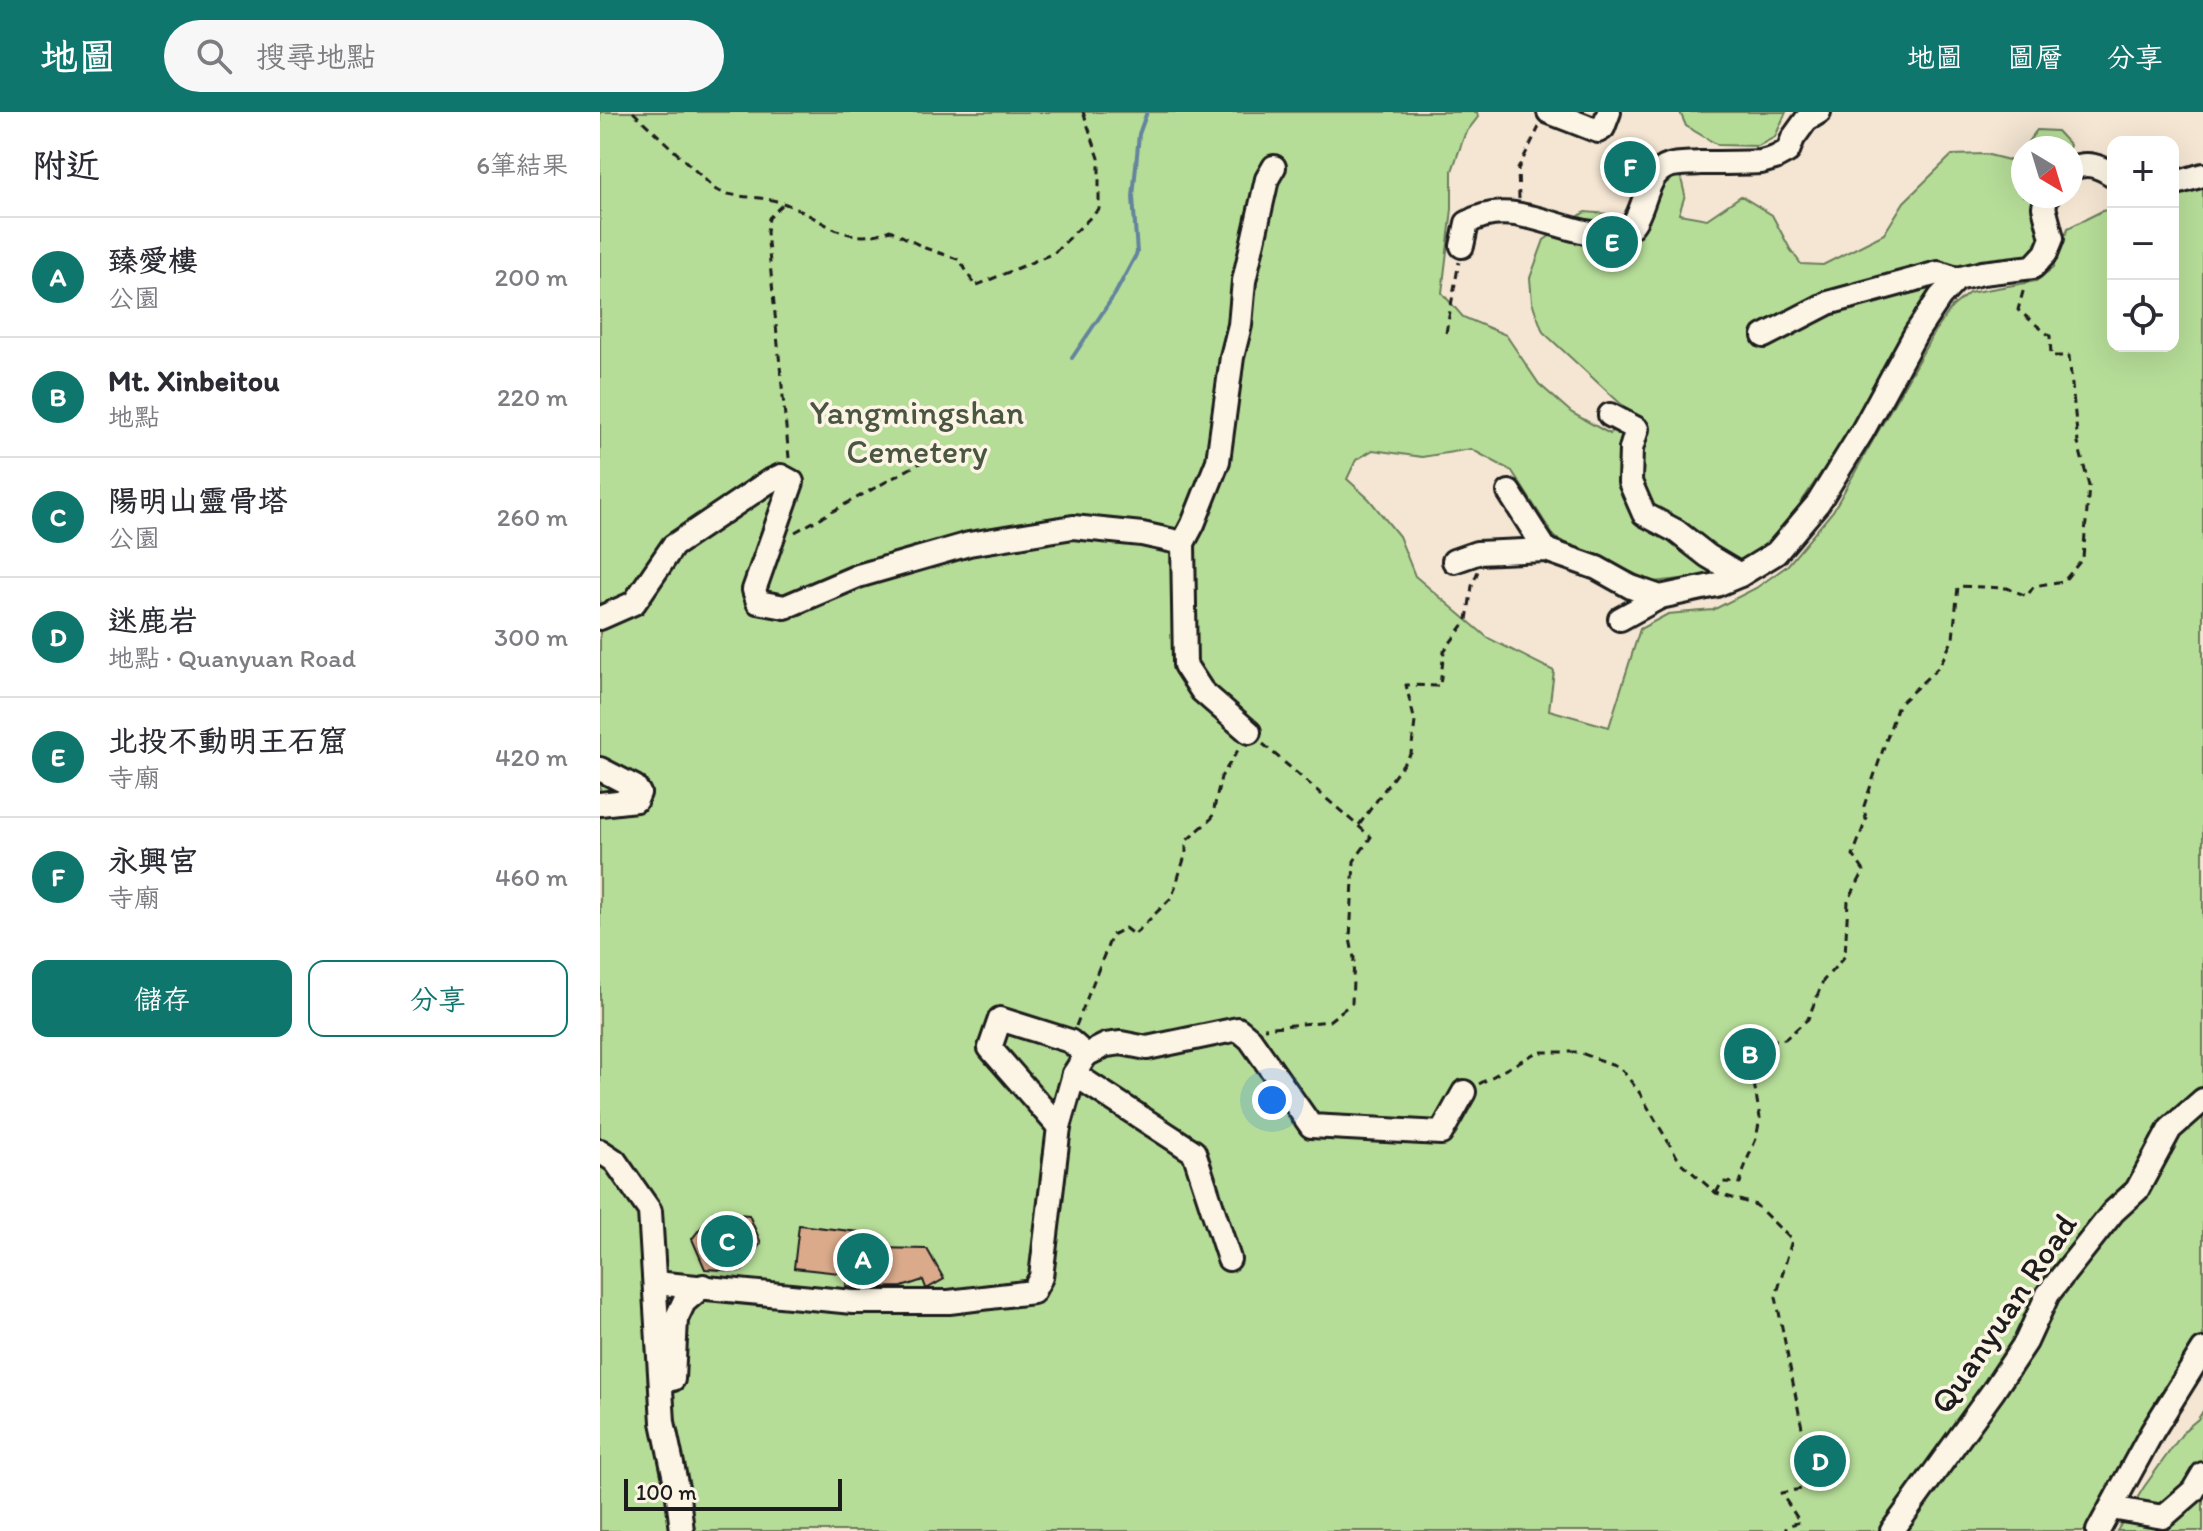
<!DOCTYPE html>
<html lang="zh-TW">
<head>
<meta charset="utf-8">
<style>
  body { margin:0; font-family:Itim,"LXGW WenKai TC",sans-serif; background:#f7f7f7; color:#2b2b33 }
  .controls { position:absolute; right:24px; top:24px; display:grid; overflow:hidden; border-radius:16px; box-shadow:0 8px 32px #0002 }
  .controls button { width:72px; height:72px; display:grid; place-items:center; padding:0; border:0; border-bottom:2px solid #e1e1e2; background:#fff; color:#2b2b33; font:40px sans-serif }
  .compass { position:absolute; left:1411px; top:24px; width:72px; height:72px; border-radius:50%; background:#fff; box-shadow:0 8px 32px #0002; rotate:142deg }
  .scale { position:absolute; left:24px; bottom:20px; width:218px; box-sizing:border-box; padding-left:8px; border:4px solid #1c1c1c; border-top:0; font-size:22px; line-height:28px; white-space:nowrap; color:#1c1c1c; -webkit-text-stroke:6px #fcf5e5; paint-order:stroke }
  .you { position:absolute; left:672px; top:988px; width:28px; height:28px; margin:-20px; border:6px solid #fff; border-radius:50%; background:#1a73e8; box-shadow:0 0 0 12px #1a73e833 }
  .badge { display:grid; place-items:center; width:52px; height:52px; border-radius:50%; background:#0f766e; color:#fff; font-size:26px; font-weight:700 }
  .pin { position:absolute; translate:-50% -50%; border:4px solid #fff; box-shadow:0 2px 8px #0006 }
  .list { margin:0; padding:0; list-style:none }
  h2 { display:flex; justify-content:space-between; align-items:center; height:104px; margin:0; padding:0 32px; font-size:34px }
  h2 small { font-size:26px; font-weight:400; color:#7c7c81 }
  .list li { display:grid; grid-template-columns:52px 1fr auto; gap:24px; align-items:center; box-sizing:border-box; height:120px; padding:0 32px; border-top:2px solid #e1e1e2 }
  .list b { display:block; font-size:30px; white-space:nowrap }
  .list p { margin:0; font-size:26px; white-space:nowrap; color:#7c7c81 }
  .list em { font-size:26px; font-style:normal; color:#7c7c81 }
  .actions { display:flex; gap:16px; padding:24px 32px }
  .actions a { flex:1; padding:18px 0; border:2px solid #0f766e; border-radius:16px; text-align:center; font-size:28px; color:#0f766e }
  .actions .main { background:#0f766e; color:#fff }
  .icon { flex:none; width:44px; height:44px; fill:none; stroke:currentColor; stroke-width:2; stroke-linecap:round; stroke-linejoin:round }
  .map { position:relative; flex:none; width:1603px; height:1419px; overflow:hidden }
  header { display:flex; align-items:center; gap:48px; box-sizing:border-box; height:112px; padding:0 40px; background:#0f766e; color:#fff }
  header strong { font-size:38px }
  nav { display:flex; gap:44px; margin-inline-start:auto; font-size:28px }
  .search { width:560px; height:72px; background:#f7f7f7; display:flex; align-items:center; gap:20px; box-sizing:border-box; padding:0 28px; border-radius:44px; color:#7c7c81; font-size:30px }
  main { display:flex }
  aside { flex:1; background:#fff }
  .map>svg:first-child { display:block }
  .green { fill:#b6dd98; stroke:#697c5a; stroke-width:2 }
  .lines { fill:none; stroke-linecap:round; stroke-linejoin:round }
  .stream { stroke:#64849c; stroke-width:4 }
  .building { fill:#daaa8b; stroke:#1c1c1c; stroke-width:2 }
  .minor-casing { stroke:#1c1c1c; stroke-width:28 }
  .path { stroke:#1c1c1c; stroke-width:3; stroke-dasharray:8 6; stroke-linecap:butt }
  .minor { stroke:#fcf5e5; stroke-width:22 }
  .labels { text-anchor:middle; stroke-width:7; stroke-linejoin:round; paint-order:stroke }
  .park-label { font-size:34px; fill:#4a5641; stroke:#fcf5e5 }
  .street-label { font-size:34px; fill:#1c1c1c; stroke:#fcf5e5 }
</style>
</head>
<body>
<header>
<strong>地圖</strong>
<div class="search"><svg class="icon" aria-label="search" viewBox="0 0 24 24"><circle cx="10" cy="10" r="6"/><path d="M15 15l6 6"/></svg>搜尋地點</div>
<nav><a>地圖</a><a>圖層</a><a>分享</a></nav>
</header>
<main>
<aside>
<h2>附近<small>6筆結果</small></h2>
<ul class="list">
<li><span class="badge">A</span><div><b>臻愛樓</b><p>公園</p></div><em>200 m</em></li>
<li><span class="badge">B</span><div><b>Mt. Xinbeitou</b><p>地點</p></div><em>220 m</em></li>
<li><span class="badge">C</span><div><b>陽明山靈骨塔</b><p>公園</p></div><em>260 m</em></li>
<li><span class="badge">D</span><div><b>迷鹿岩</b><p>地點 · Quanyuan Road</p></div><em>300 m</em></li>
<li><span class="badge">E</span><div><b>北投不動明王石窟</b><p>寺廟</p></div><em>420 m</em></li>
<li><span class="badge">F</span><div><b>永興宮</b><p>寺廟</p></div><em>460 m</em></li>
</ul>
<div class="actions"><a class="main">儲存</a><a>分享</a></div>
</aside>
<div class="map">
<svg width="1603" height="1419" viewBox="0 0 1603 1419">
  <rect width="100%" height="100%" fill="#f5e6d3"/>
  <filter id="ink" filterUnits="userSpaceOnUse"><feTurbulence type="fractalNoise" baseFrequency=".0125" numOctaves="2"/><feDisplacementMap in="SourceGraphic" scale="16" xChannelSelector="R" yChannelSelector="G"/><feConvolveMatrix kernelMatrix="1 2 1 2 8 2 1 2 1" color-interpolation-filters="sRGB"/></filter>
  <g filter="url(#ink)">
    <g class="green">
      <path d="M0,0H877L878,5L865,22L852,59V97L842,181L863,205L906,223L939,272L972,301L1010,322L1022,293L943,220L932,190L930,166L944,128L985,100L1045,105L1064,62H1080L1085,83L1079,102L1107,107L1141,84L1172,103L1190,137L1201,152L1223,153L1284,122L1304,90L1352,43L1385,42L1413,49L1423,36V84H1436L1432,98L1440,122L1438,138L1421,148L1330,181L1249,319L1188,410L1154,443L1100,465L1053,470L955,426L912,359L871,337L822,345L773,338L756,348L747,367L769,387L799,424L815,464L888,526L954,559L949,598L1009,615L1040,517L1068,502L1113,498L1156,476L1187,454L1233,399L1331,226L1352,195L1369,181L1436,169L1453,156L1468,116L1502,99L1513,97V234H1573V84L1603,75V1231L1491,1419H0Z"/>
      <path d="M1080,0H1186L1175,25L1158,34L1118,33L1086,14Z"/>
      <path d="M1437,18L1457,19L1470,33L1469,36H1423Z"/>
      <path d="M1603,1299V1419H1517L1544,1375L1585,1318L1598,1307Z"/>
    </g>
    <g class="lines">
      <path class="stream" d="M472,246L515,182L537,141L533,85L539,22L547,0"/>
    </g>
    <g class="building">
      <path d="M113,1100L149,1103L161,1131L142,1159L105,1157L92,1127Z"/>
      <path d="M199,1113L276,1122L275,1136L327,1137L344,1167L328,1176H326L323,1168L302,1175L264,1176L246,1174L249,1162L194,1156Z"/>
    </g>
    <g class="lines">
      <g class="minor-casing">
        <g id="minor">
          <path d="M949,0L998,19L1003,16L1009,0"/>
          <path d="M1471,57C1487,49 1499,54 1513,63"/>
          <path d="M1573,72L1603,63"/>
          <path d="M862,134L867,111C913,82 967,127 1015,122C1049,119 1038,63 1069,54C1078,51 1090,52 1100,51C1120,51 1140,51 1161,50L1175,46L1188,39L1193,26L1206,8L1219,0"/>
          <path d="M1164,224L1228,191L1338,161L1357,167"/>
          <path d="M1010,303L1037,317L1031,337L1030,370L1044,402L1076,419L1108,444L1140,463"/>
          <path d="M909,380L946,438"/>
          <path d="M583,431L593,412L618,349L632,245L640,213L644,169L667,67L674,55"/>
          <path d="M854,449L877,441L946,438L997,456L1031,475L1060,485L1116,473L1140,463L1176,441L1218,391L1262,320L1316,221L1340,185L1357,167L1382,161L1433,155L1446,141L1452,126L1444,95L1447,84"/>
          <path d="M0,506L34,491L73,434L168,370L181,364L192,370L154,478L158,490L185,495L258,464L369,432L473,415L542,422L583,431L585,553L602,579L649,620"/>
          <path d="M1020,507L1060,485"/>
          <path d="M0,657L35,675L39,681L36,688L0,692"/>
          <path d="M474,962L594,1040L629,1147"/>
          <path d="M459,1015L390,936L400,907L470,929L486,943"/>
          <path d="M0,1039L15,1049L50,1099L63,1310L77,1376L82,1419"/>
          <path d="M55,1171L253,1190H349L433,1180L441,1165L459,1015L474,962L486,943L506,933L521,931L547,936L638,917L650,927L711,1014L841,1021L864,980"/>
          <path d="M73,1267L76,1207L84,1190L103,1174"/>
          <path d="M1511,1396L1563,1405L1593,1379L1603,1362"/>
          <path d="M1292,1419L1394,1278L1426,1230L1448,1182L1513,1100L1537,1078L1570,1017L1603,988"/>
          <path d="M1498,1419L1552,1320L1603,1238"/>
        </g>
      </g>
      <g class="path">
        <path d="M33,0L116,78C134,86 154,84 172,88C218,98 241,139 290,118L325,136L360,148L375,174L454,141L499,97V46L483,0"/>
        <path d="M919,87L918,57L939,15"/>
        <path d="M182,93L169,106L167,120L189,346"/>
        <path d="M846,221L859,150"/>
        <path d="M195,420L329,346"/>
        <path d="M663,632L771,725L754,749L750,827L754,846L752,891L729,909L664,916"/>
        <path d="M759,713L811,641L815,610L806,573L840,574L844,539L867,508L872,474L878,459"/>
        <path d="M476,914L512,823L525,816L534,823L572,785L586,741V729L612,706L621,665L640,635"/>
        <path d="M1158,939L1175,928L1185,927L1208,907L1223,869L1245,844L1248,789L1264,759L1253,743L1266,708L1264,694L1298,593L1339,555L1353,527L1358,474L1407,476L1427,484L1434,474L1464,469L1483,446L1489,374L1478,331L1469,244H1451L1450,224L1418,198L1424,176"/>
        <path d="M879,972L937,940H978L1020,955L1039,980L1080,1050L1116,1081L1156,1093L1192,1128L1176,1185L1207,1341L1201,1359L1221,1373L1181,1381L1200,1410L1187,1414L1185,1419"/>
        <path d="M1116,1081L1122,1070L1140,1071L1147,1048L1156,1027L1160,1006L1152,959L1158,939"/>
      </g>
      <use href="#minor" class="minor"/>
    </g>
  </g>
  <g class="labels">
    <g class="park-label">
      <text x="317" y="312">Yangmingshan<tspan x="317" dy="39">Cemetery</tspan></text>
    </g>
    <g class="street-label">
      <text transform="translate(1403 1201) rotate(-56)" y="12">Quanyuan Road</text>
    </g>
  </g>
</svg>
<div class="controls">
<button>+</button>
<button>−</button>
<button><svg class="icon" aria-label="locate" viewBox="0 0 24 24"><circle cx="12" cy="12" r="6"/><path d="M12 2v4M12 18v4M2 12h4M18 12h4"/></svg></button>
</div>
<svg class="compass" viewBox="-18 -18 36 36"><path d="M0-13l5 13h-10z" fill="#e53935"/><path d="M0 13l5-13h-10z" fill="#7c7c81"/></svg>
<div class="scale">100 m</div>
<div class="you"></div>
<div class="pin badge" style="left:263px;top:1147px">A</div>
<div class="pin badge" style="left:1150px;top:942px">B</div>
<div class="pin badge" style="left:127px;top:1129px">C</div>
<div class="pin badge" style="left:1220px;top:1349px">D</div>
<div class="pin badge" style="left:1012px;top:130px">E</div>
<div class="pin badge" style="left:1030px;top:55px">F</div>
</div>
</main>
</body>
</html>
